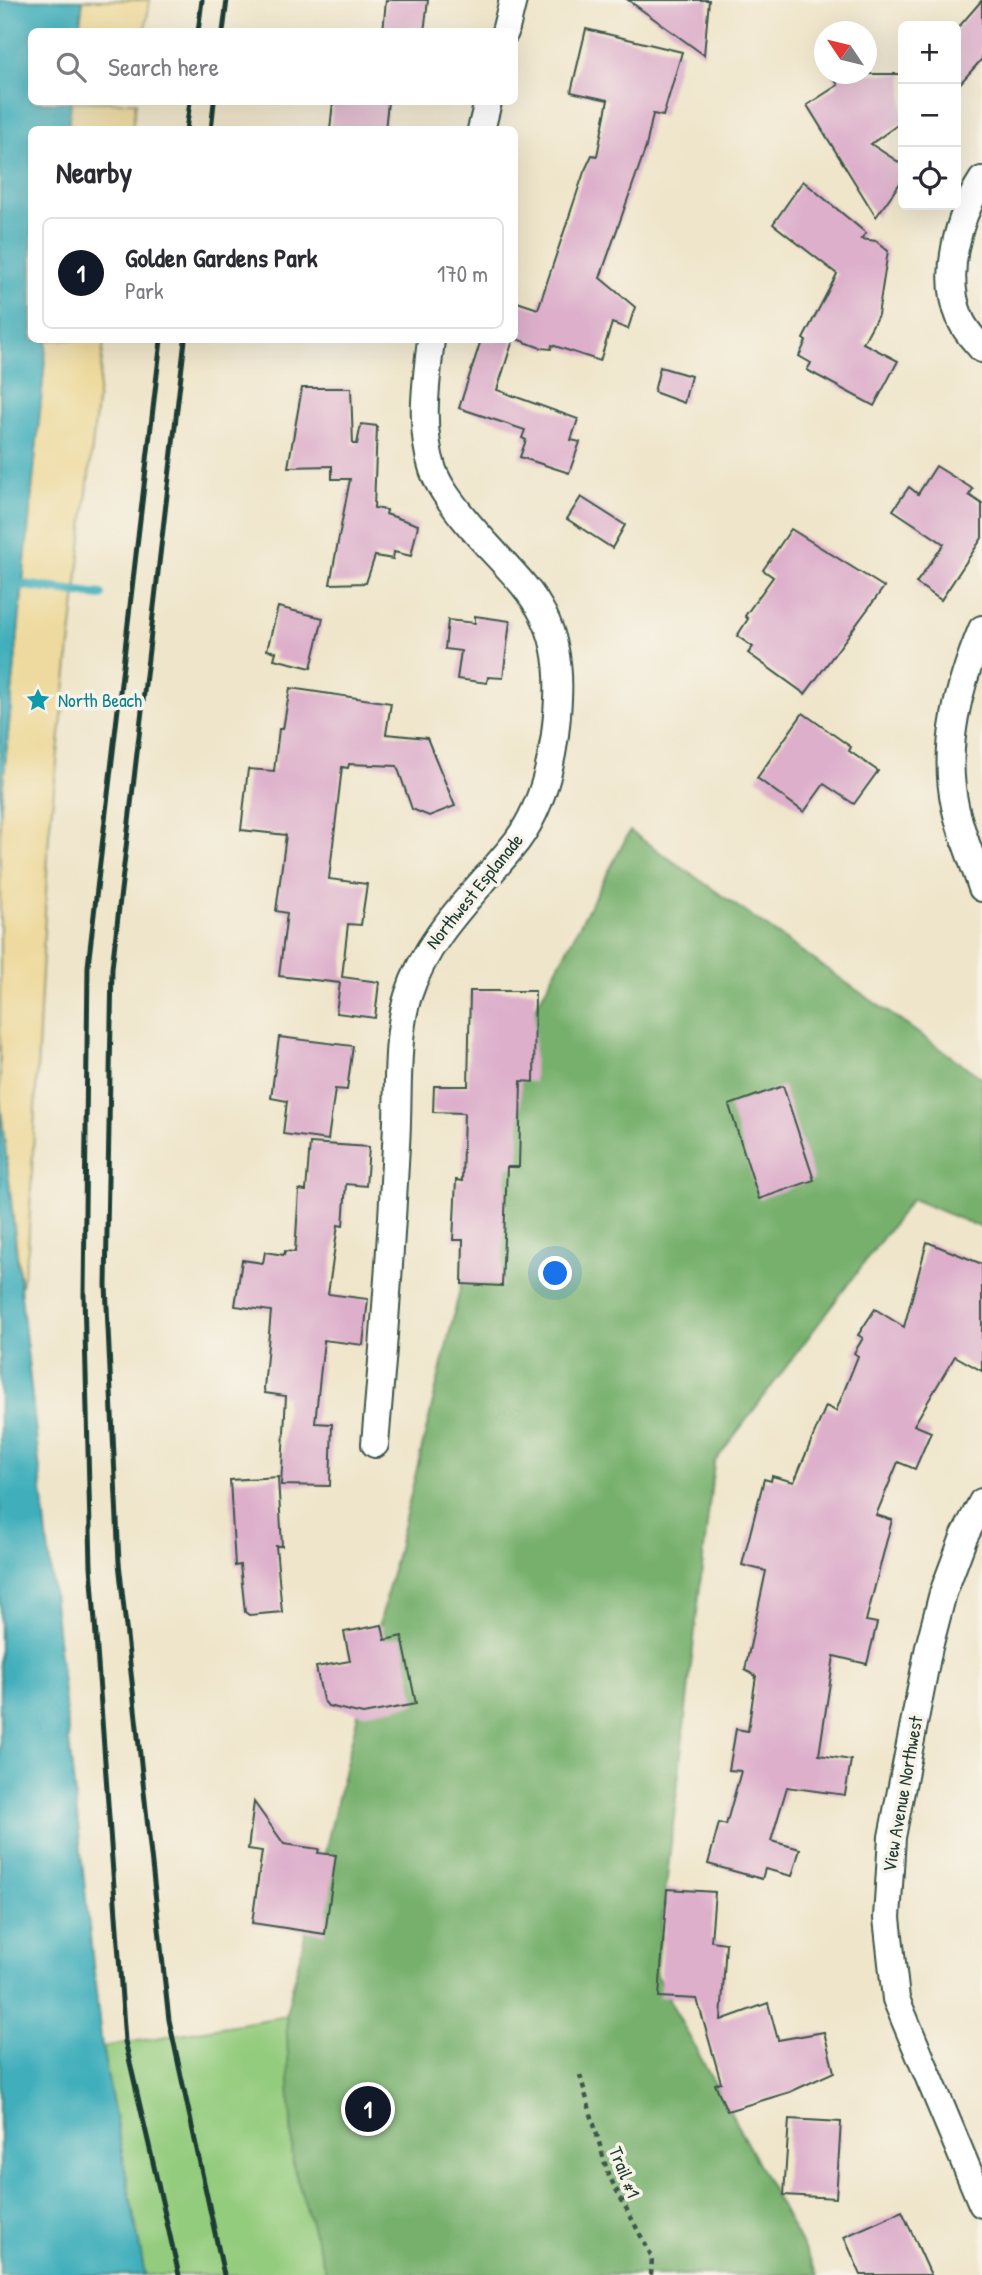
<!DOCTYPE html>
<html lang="en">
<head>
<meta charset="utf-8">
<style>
  body { margin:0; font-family:"Patrick Hand",sans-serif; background:#f2f2f3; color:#2b2b33 }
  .controls { position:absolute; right:21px; top:21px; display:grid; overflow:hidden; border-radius:10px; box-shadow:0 7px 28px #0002 }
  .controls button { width:63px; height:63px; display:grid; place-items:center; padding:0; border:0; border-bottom:2px solid #e1e1e2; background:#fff; color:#2b2b33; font:35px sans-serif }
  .compass { position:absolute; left:814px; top:21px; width:63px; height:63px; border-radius:50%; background:#fff; box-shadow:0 7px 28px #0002; rotate:305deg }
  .you { position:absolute; left:556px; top:1274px; width:24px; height:24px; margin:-18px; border:5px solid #fff; border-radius:50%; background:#1a73e8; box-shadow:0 0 0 10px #1a73e833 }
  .badge { display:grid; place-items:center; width:46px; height:46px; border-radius:50%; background:#111827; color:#fff; font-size:23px; font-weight:700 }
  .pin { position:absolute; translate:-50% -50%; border:4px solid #fff; box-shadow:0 2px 7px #0006 }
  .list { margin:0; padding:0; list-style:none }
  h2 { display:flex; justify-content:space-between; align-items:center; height:91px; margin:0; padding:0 28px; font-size:30px }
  h2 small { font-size:23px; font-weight:400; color:#7c7c81 }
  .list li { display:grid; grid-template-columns:46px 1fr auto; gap:21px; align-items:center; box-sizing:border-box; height:112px; margin:0 14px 14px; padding:0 14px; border:2px solid #e1e1e2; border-radius:10px }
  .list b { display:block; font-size:26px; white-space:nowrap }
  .list p { margin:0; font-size:23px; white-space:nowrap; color:#7c7c81 }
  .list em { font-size:23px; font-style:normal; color:#7c7c81 }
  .icon { flex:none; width:38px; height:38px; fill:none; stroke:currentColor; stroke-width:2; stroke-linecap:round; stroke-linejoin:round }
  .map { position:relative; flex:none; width:982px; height:2275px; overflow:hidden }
  .search { position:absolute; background:#fff; box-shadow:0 7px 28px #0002; left:28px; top:28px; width:490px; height:77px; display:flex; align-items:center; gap:18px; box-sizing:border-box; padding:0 24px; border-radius:10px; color:#7c7c81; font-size:26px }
  .panel { position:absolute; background:#fff; box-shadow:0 7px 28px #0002; left:28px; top:126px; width:490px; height:217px; border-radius:10px }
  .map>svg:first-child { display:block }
  .green { fill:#94cc7e; stroke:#5a8459; stroke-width:2 }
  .forest { fill:#77b06d; stroke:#4b7650; stroke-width:2 }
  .sand { fill:#eeda9e; stroke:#868c69; stroke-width:2 }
  .water { fill:#40afbb; stroke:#307678; stroke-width:2 }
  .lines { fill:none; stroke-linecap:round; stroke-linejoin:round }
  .stream { stroke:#40afbb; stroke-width:10 }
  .building { fill:#ddafcb }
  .minor-casing { stroke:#3e564a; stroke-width:30 }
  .path { stroke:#3e564a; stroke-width:4.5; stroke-dasharray:5 5; stroke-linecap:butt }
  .minor { stroke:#fff; stroke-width:26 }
  .rail { stroke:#1f3d34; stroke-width:5 }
  .labels { text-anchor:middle; stroke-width:7; stroke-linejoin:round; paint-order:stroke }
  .culture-label { font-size:19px; fill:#0d838f; stroke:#f7f3e8; text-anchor:start }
  .street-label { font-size:19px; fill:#1f3d34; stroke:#f7f3e8 }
</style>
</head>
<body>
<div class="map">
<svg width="982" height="2275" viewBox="0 0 982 2275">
  <rect width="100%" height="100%" fill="#f7f3e8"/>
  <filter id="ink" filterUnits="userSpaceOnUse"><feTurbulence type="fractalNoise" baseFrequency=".0143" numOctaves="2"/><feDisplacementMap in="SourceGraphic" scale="14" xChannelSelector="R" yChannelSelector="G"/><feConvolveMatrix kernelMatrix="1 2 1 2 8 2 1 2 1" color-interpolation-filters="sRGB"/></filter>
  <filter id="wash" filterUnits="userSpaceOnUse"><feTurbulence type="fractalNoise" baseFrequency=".00686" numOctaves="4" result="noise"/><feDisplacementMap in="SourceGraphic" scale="28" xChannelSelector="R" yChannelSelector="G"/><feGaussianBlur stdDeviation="1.57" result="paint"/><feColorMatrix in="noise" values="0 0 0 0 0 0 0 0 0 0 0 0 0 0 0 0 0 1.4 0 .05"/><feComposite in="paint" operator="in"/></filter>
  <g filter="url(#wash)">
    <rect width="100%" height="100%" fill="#efe5ca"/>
    <path class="green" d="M287,2016L691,2275H145L102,2047Z"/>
    <path class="forest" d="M630,831L982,1078V1228L912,1199L714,1463L656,1975L818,2275H327L293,2166L286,2014L521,1035Z"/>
    <g class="sand">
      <path d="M83,0H150L145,31H79Z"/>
      <path d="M71,102H136L132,129H68Z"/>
      <path d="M47,340H104L49,834L28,1249L21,1287L0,1100V815Z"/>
    </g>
    <g class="water">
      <path d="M0,0H83L79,31L32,32V102H71L68,129L32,130V340H47L0,815Z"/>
      <path d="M0,1100L102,2047L145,2275H0Z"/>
    </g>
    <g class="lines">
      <path class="stream" d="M24,585L101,595"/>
    </g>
    <g id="blocks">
      <g class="building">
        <path d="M386,0H428L424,32H383Z"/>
        <path d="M628,0H709L704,55Z"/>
        <path d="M982,0V59L956,88V30Z"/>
        <path d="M586,29L682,52L663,116L653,114L646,147L600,278L635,307L628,329L612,323L600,361L552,345L551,349L541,348L514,338V301L538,309L584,172L592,155L597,156L608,100L571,92Z"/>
        <path d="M831,74H903V121L871,144L903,165V179L876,217L807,105L838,85Z"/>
        <path d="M333,102H388L385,130H330Z"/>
        <path d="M803,181L866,233L861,239L876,241L888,251L878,315L863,343L898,361L874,406L807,370L811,363L799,356L806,341L803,339L837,274L773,224Z"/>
        <path d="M481,340H513L497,390L578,419L571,440L580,442L569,473L520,457L526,440L522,438L525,430L459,408Z"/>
        <path d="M660,367L691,376L684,403L654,392Z"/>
        <path d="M302,388H351L353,444H357L361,424L377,426L374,508L387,510L386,514L418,525L411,556L394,552L393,559L375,556L366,583L330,584L350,479H332V466L288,467Z"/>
        <path d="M936,466L973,489L969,495L982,504V538L941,600L916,583L944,544L893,510L909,487L918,494Z"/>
        <path d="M581,497L625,525L612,548L567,519Z"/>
        <path d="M791,529L884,587L805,694L748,653L753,647L737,636L748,619L745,616L773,577L763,570Z"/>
        <path d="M278,607L323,618L311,668L274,659L276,652L267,650Z"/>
        <path d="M475,616L510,621L503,678L488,677L487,683L457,679L461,651L445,649L448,620L475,623Z"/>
        <path d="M290,688L391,703L386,734L427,738L455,806L429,816L412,809L397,766L349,764L348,768L342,767L329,879L367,884L361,925L348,924L342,977L379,982L375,1018L336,1013L340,983L279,976L287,913L276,911L286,835L241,830L248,769L274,771L279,729H283Z"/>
        <path d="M803,713L851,747L849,751L878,771L854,804L824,784L804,812L757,778Z"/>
        <path d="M470,991H535L534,1082L521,1081L519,1167H507L502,1286L462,1284L463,1240H453L456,1180L462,1181L464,1113L433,1112L434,1086H468Z"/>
        <path d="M279,1037L353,1046L347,1090L335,1089L328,1140L283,1134L287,1101L271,1098Z"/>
        <path d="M783,1086L814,1180L759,1199L729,1105Z"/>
        <path d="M310,1143L369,1147L366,1186L346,1184L343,1226L338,1225L328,1294L368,1299L363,1345L324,1340L315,1423L332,1424L330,1486L281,1485L286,1396L265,1393L264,1389L271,1311L235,1306L242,1260L263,1263L265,1252L284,1255L285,1251L295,1252L299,1190L306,1191Z"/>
        <path d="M927,1242L982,1264V1371L955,1356L914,1425L931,1432L915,1469L898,1462L876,1515L892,1520L866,1621L877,1623L867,1664L834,1656L819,1755L851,1760L845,1795L787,1787L771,1841L800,1849L792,1876L765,1869L762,1879L708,1864L719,1823L726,1825L741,1771L729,1770L736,1729L748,1731L756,1676L745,1670L766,1571L742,1565L764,1479L771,1481L772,1476L794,1482L826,1406L836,1411L858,1356L854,1353L863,1338L858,1335L875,1309L904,1327Z"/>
        <path d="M278,1477L282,1546H276L282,1612L249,1615L245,1612L240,1565L235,1566L230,1480Z"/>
        <path d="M382,1625L385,1640L402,1636L416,1704L363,1714L328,1706L323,1700L316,1667L350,1661L344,1632Z"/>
        <path d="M254,1802L284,1844L319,1849L318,1853L336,1855L325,1934L252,1923L262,1851L248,1849Z"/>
        <path d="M667,1889L715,1892L711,1941L726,1943L721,2020L768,2003L778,2040L824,2032L834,2072L790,2092L727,2111L715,2084L721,2082L697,1999L659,1997Z"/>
        <path d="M789,2119L841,2122L836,2198L784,2195Z"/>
        <path d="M902,2211L931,2275H861L844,2237Z"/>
      </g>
    </g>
  </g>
  <g filter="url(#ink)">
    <use href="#blocks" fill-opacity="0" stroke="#3e564a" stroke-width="2"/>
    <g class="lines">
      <g class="minor-casing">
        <g id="minor">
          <path d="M505,32L513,0"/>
          <path d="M481,130L488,102"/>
          <path d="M982,180C958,217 942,275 960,318C964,329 974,340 982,349"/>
          <path d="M982,629C959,685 942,746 955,806C961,834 973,861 982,888"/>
          <path d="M375,1444C384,1345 391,1245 396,1145C399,1102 395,1036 408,996C428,933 477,892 517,841C546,802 556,746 558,699C563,602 515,582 462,516C451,502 439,487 433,470C419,428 426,382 431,340"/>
          <path d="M982,1502L964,1537L943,1593L929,1647L892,1837L887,1918L896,1999L982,2204"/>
        </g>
      </g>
      <path class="path" d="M580,2075L608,2174L652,2257L651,2275"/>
      <use href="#minor" class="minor"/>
      <g class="rail">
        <path d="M198,32L202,0"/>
        <path d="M223,32L227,0"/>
        <path d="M186,130L190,102"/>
        <path d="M211,130L214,102"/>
        <path d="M161,340L88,966L84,1295L91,1566L125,2041L179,2275"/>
        <path d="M185,340L112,968L106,1285L119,1563L169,2020L224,2275"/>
      </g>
    </g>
  </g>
  <defs>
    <g id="sight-bare" transform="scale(1.89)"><path d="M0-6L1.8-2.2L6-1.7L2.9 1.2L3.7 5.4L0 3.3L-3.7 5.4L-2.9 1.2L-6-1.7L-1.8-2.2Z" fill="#0f9aa8" stroke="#f7f3e8" stroke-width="2.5" paint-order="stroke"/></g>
  </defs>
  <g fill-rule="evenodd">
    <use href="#sight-bare" x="38" y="700"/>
  </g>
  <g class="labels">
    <g class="culture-label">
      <text x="58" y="707">North Beach</text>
    </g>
    <g class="street-label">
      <text transform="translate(474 891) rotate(-51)" y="7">Northwest Esplanade</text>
      <text transform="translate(902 1794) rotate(-80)" y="7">View Avenue Northwest</text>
      <text transform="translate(625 2172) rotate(68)" y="7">Trail #1</text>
    </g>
  </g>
</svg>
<div class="controls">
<button>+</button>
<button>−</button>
<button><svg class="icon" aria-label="locate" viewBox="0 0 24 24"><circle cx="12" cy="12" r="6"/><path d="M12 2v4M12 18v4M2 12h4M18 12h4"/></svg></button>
</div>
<svg class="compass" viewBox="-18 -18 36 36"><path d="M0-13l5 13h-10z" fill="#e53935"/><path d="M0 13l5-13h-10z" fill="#7c7c81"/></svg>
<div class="you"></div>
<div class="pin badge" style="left:368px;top:2109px">1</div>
<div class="search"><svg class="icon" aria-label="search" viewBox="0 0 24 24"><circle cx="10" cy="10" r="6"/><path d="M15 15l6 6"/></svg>Search here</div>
<section class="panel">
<h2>Nearby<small></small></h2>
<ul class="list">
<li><span class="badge">1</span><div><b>Golden Gardens Park</b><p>Park</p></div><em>170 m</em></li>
</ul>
</section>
</div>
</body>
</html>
